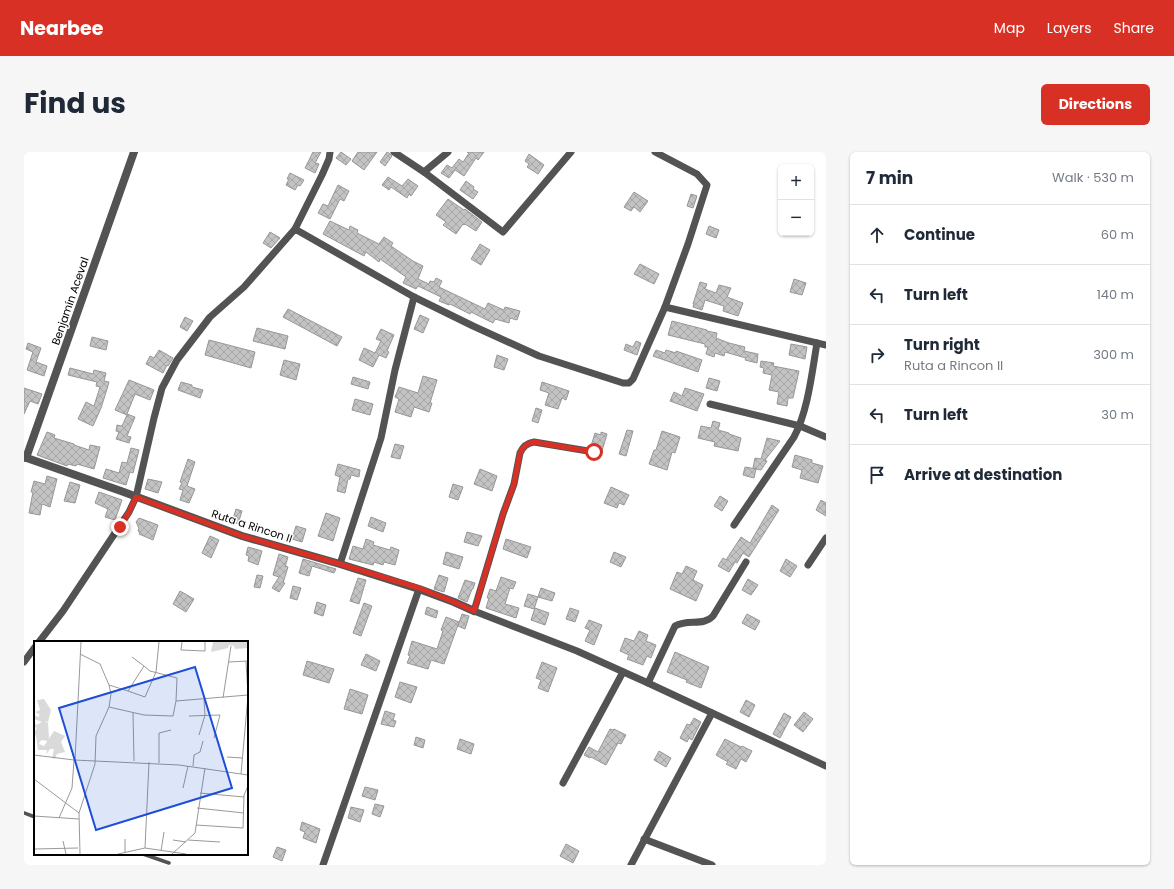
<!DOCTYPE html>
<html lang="en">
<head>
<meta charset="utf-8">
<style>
  body { margin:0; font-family:Poppins,sans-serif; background:#f6f6f7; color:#1f2937 }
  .controls { position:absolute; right:12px; top:12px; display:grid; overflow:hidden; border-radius:6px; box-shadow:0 1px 3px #0004 }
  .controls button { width:36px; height:36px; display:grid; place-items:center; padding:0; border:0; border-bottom:1px solid #e0e1e3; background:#fff; color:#1f2937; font:20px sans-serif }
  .stop { position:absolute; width:12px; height:12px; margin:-9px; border:3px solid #d93025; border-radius:50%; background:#fff }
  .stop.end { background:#d93025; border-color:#fff; box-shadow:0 1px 4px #0008 }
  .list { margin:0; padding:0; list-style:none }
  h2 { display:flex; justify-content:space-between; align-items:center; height:52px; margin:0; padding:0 16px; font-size:17px }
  h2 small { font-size:13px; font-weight:400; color:#747a83 }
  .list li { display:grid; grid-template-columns:26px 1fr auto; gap:12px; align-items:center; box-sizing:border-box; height:60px; padding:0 16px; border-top:1px solid #e0e1e3 }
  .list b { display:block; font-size:15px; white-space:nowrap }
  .list p { margin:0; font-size:13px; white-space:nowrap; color:#747a83 }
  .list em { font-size:13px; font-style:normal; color:#747a83 }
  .icon { flex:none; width:22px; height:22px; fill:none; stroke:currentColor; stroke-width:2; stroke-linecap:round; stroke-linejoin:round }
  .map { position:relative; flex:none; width:802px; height:713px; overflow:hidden; border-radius:6px }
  header { display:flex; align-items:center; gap:24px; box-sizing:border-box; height:56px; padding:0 20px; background:#d93025; color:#fff }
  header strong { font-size:19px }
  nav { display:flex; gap:22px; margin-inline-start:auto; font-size:14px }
  .intro { display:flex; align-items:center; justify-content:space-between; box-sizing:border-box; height:96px; padding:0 24px }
  h1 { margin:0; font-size:28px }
  .button { padding:10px 18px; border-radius:6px; background:#d93025; color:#fff; font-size:14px; font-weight:700 }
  main { display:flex; gap:24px; padding:0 24px }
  aside { flex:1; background:#fff; border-radius:6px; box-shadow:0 1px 3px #0004 }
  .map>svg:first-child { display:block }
  .building { fill:url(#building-cross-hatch); stroke:#979797 }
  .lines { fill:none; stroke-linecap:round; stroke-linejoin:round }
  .service { stroke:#535353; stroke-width:3.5 }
  .minor { stroke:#535353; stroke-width:7 }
  .tertiary { stroke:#535353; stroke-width:8 }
  .route { stroke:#d93025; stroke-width:5 }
  .labels { text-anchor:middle; stroke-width:3; stroke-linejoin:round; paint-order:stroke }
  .street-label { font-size:11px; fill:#000; stroke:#fff }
  .inset-road { fill:none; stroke:#999; stroke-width:1 }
  .view { fill:#1d4ed8; fill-opacity:0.15; stroke:#1d4ed8; stroke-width:2 }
  .inset-edge { fill:none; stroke:#000; stroke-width:2 }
</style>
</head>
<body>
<header>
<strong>Nearbee</strong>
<nav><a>Map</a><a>Layers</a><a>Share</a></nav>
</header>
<div class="intro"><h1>Find us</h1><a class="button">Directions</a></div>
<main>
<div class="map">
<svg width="802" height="713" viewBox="0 0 802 713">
  <defs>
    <pattern id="building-cross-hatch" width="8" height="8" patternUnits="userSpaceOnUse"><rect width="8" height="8" fill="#c3c3c3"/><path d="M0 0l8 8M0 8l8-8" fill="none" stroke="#a6a6a6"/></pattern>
  </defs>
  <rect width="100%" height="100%" fill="#fff"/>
  <g class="building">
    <path d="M289,0H297L291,11L295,12L291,21L281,16Z"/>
    <path d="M317,0L327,7L322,13L312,6Z"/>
    <path d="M334,0H353L340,18L328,9Z"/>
    <path d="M363,0L365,1L368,4L361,14L356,10Z"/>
    <path d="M443,0H460L454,8L452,6L440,24L431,18L425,26L417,21L423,13L428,16L435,7L439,10L445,1Z"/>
    <path d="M505,2L520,13L514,22L503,15L505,12L501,9Z"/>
    <path d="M266,21L280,28L276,34L274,33L271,38L262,33L265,27H263Z"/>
    <path d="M364,25L378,34L384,27L394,34L387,44L385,42L383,46L367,35L365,38L358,33Z"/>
    <path d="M442,29L450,35L449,37L454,40L449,47L436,38Z"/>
    <path d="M314,33L325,39L320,49L316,47L306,67L294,61L299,52L304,54Z"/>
    <path d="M610,40L624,49L616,60L610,55L607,59L600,55Z"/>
    <path d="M667,42L673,44L669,56L663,54Z"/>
    <path d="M424,47L440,58L441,57L458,70L452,79L441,72L440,73L439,72L432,82L419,73L422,70L412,63Z"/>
    <path d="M306,69L325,78L326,74L334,78L333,81L355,92L360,85L369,91L367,94L389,109L399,114L394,127L405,132L406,129L410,130L412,126L418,129L415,135L461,157L464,151L480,158L481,155L496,159L493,168L486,166L485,171L471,167L469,171L447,160L446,162L426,152L425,153L415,149L417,145L394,134L392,137L379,131L382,125L356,107L355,110L342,100L340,104L299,82Z"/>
    <path d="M685,74L695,78L692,86L682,82Z"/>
    <path d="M246,80L256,86L247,96L239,91Z"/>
    <path d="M456,92L466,98L457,113L447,107Z"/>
    <path d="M616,112L635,122L630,132L610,122Z"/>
    <path d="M770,127L782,131L778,143L766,140Z"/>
    <path d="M676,130L683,132L681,137L692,141L695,133L707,136L703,145L719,151L714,164L699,159L700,154L681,148L678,158L669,155L670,152H669Z"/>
    <path d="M264,157L318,185L313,194L259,165Z"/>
    <path d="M396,163L405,167L399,181L390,177Z"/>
    <path d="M161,165L169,169L163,179L156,175Z"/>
    <path d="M648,169L683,178V179L693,181L692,186L705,191L721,195L720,199L734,202L733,211L721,208L722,206L701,200L700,204L691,201L690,205L682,202L684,195H681V192L644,183Z"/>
    <path d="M233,176L264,184L261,197L229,189Z"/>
    <path d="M357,177L370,183L363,199L365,200L362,206L355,203L349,215L335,208L340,196L351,201L357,189L352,187Z"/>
    <path d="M68,185L84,189L82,198L66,194Z"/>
    <path d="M185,188L231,200L227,216L181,203Z"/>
    <path d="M612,189L617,191L613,203L600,198L602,192L609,195Z"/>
    <path d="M4,191L17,196L12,210L23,214L20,224L3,218L9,200L2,197Z"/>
    <path d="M767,192L783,195L781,207L765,203Z"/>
    <path d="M135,198L149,206L144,214L143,213L139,221L122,212L126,204L130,206Z"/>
    <path d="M632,198L641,201L642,198L652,201V199L678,208L674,220L629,204Z"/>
    <path d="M473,203L484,207L480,218L470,215Z"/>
    <path d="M260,208L276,212L272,228L256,223Z"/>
    <path d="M737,209L750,211L749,214L775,219L769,246H764L763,254L753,252L755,240L745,238L748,223L739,221L740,216L736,215Z"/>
    <path d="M46,216L69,222L70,218L82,221L80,229L85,230L83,237L77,256L69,274L54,267L62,250L70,254L76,235L72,234L73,230L44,223Z"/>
    <path d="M399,224L413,228L406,251H408L405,260L390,255L387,265L371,260L375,247L371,245L375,235L394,241Z"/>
    <path d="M329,225L346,230L344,237L327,232Z"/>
    <path d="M685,226L696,229L693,239L682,236Z"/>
    <path d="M105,228L130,238L126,248L111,242L103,262L111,265L103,284L107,285L105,291L92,287L95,280L92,279L93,273L98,274L103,263L91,258Z"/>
    <path d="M157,230L168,233V235L179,238L176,246L154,238Z"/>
    <path d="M518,230L545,239L542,248L538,246L534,257L521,253L525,241L516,238Z"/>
    <path d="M0,236L18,242L14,252L6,249L0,262Z"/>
    <path d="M661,236L680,242L673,259L646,249L650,240L658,244Z"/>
    <path d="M331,247L349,252L346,263L328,258Z"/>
    <path d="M512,256L518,258L514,271L508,269Z"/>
    <path d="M689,269L696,271L694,278L705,281V282L717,286L714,299L690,294L691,290L674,286L677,274L687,276Z"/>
    <path d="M603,278L609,279L602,304L595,302Z"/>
    <path d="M638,279L656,285L651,301L648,300L643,318L625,312L630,298H632Z"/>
    <path d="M23,280L31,283L30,286L50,292V293L65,298L66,293L76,295L70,317L53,312L52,314L44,312L43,314L13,303Z"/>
    <path d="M577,280L583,282L578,299L567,294L571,281L577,283Z"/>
    <path d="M743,286L756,289L741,308L743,309L737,318L732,317L730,326L719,323L721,315L732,317L729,316L731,306L737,307Z"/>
    <path d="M371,292L380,294L376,307L367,305Z"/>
    <path d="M107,296L115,298L109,321L106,320L102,333L79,326L82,317L95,321L98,310L103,311Z"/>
    <path d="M771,303L788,308V311L799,314L794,331L776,326L778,318L768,315Z"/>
    <path d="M164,307L171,310L163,334L171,337L165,351L156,348L159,338L155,337L158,331L156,330Z"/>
    <path d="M314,312L336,318L335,325L327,323L326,327H324L321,341L313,339L316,325L311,323Z"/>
    <path d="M456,317L473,324L468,339L450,332Z"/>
    <path d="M23,324L33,327L26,355L18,352L16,363L5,361L9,340H7L10,329L21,332Z"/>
    <path d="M124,327L138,330L134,341L121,337Z"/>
    <path d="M46,330L56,333L51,351L40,349Z"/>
    <path d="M429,332L439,335L434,348L425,345Z"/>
    <path d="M587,335L605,343L600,353L595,351L593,356L580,351Z"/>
    <path d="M75,340L98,348L91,368L81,365L84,357L71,351Z"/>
    <path d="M696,344L704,349L698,359L690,354Z"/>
    <path d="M797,348L802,351V364L792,358Z"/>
    <path d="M748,353L755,358L725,405L719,401L713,411L711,410L705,420L694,414L699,406L702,408L717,385L726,391Z"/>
    <path d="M212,357L218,359L214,372L208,370Z"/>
    <path d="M302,361L316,366L309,389L294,384Z"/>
    <path d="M347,365L362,371L359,380L344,374Z"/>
    <path d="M115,366L134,373L129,388L115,382L116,380L114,379L115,376L112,370Z"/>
    <path d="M272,374L282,377L278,390L268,387Z"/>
    <path d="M443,380L458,384L454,394L440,390Z"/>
    <path d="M186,384L195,388L187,406L178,401Z"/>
    <path d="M342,387L350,390L349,393L366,398L367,395L375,398L371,413L360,410L359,413L350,410L349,413L325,407L329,394L339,397Z"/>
    <path d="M482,387L507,395L503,406L479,397Z"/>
    <path d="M224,395L238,399L234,413L224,409L225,404L222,403Z"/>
    <path d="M422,400L439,405L435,417L419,412Z"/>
    <path d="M590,400L602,405L597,415L586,410Z"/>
    <path d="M255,402L264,405L261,415L262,414L264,415L259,431H261L255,440L248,436L255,425L249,423Z"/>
    <path d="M279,407L312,417L310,421L288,414L285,424L275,421Z"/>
    <path d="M762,407L773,414L766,425L756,419Z"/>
    <path d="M662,414L673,419L669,428L679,433L672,449L646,437L653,420L658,422Z"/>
    <path d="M233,423L239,424L236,436L230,435Z"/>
    <path d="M415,423L424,426L420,440L410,437Z"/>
    <path d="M477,425L492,430L489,437L486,436L481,452L495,456L492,466L462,456L465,446H463L466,437L472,439Z"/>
    <path d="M334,426L342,428L335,452L326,449Z"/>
    <path d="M724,427L734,433L727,443L718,438Z"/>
    <path d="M441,428L451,431L449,437H448L443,450L434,446Z"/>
    <path d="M269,434L277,436L273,448L266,446Z"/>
    <path d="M517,436L531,441L528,449L514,445Z"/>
    <path d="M156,439L170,447L162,460L149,452Z"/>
    <path d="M504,442L514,445L510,457L500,454Z"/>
    <path d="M293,450L302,453L299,464L290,461Z"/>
    <path d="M340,451L348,454L337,484L329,481Z"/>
    <path d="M403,455L414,459L412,466L401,462Z"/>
    <path d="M511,456L525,461L521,473L507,468Z"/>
    <path d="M546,456L555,459L551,470L542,467Z"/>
    <path d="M438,462L445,464L441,477L434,474Z"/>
    <path d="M723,462L736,469L731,478L718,471Z"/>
    <path d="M422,465L435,470L420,512L407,508L404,517L383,511L386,504L384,503L388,489L413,497L419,479L417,478Z"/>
    <path d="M565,468L578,473L570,493L561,489L566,478L561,476Z"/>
    <path d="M615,479L624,483L622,489L632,493L627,506L623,504L619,513L603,507L605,503L596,499L601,486L610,489Z"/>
    <path d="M651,500L685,515L677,536L662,530L663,528L643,520Z"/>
    <path d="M342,502L356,509L352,519L337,513Z"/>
    <path d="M283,509L310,517L305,531L279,523Z"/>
    <path d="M518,510L533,516L524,540L514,536L517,528L512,526Z"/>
    <path d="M376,530L393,535L387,551L371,545Z"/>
    <path d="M326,537L344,543L338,562L320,557Z"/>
    <path d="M722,548L731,553L725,565L716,560Z"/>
    <path d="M361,559L371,562L369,568L372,569L370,575L357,572Z"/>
    <path d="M780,560L789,567L779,580L770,573Z"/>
    <path d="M760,561L767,565L756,586L749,582Z"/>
    <path d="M670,566L677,570L668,588L665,586L663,590L656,586L663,572L666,573Z"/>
    <path d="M586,577L589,578L590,577L602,583L597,592L594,591L582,613L567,605L566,606L560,603L565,595L574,600Z"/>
    <path d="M392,585L401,588L399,596L390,593Z"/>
    <path d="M436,587L450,592L447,602L433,597Z"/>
    <path d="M701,587L717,595L718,594L728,599L722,610L717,607L712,617L702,612L704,610L692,603Z"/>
    <path d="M635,599L647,606L642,615L630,608Z"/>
    <path d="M341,635L354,638L351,648L338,644Z"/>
    <path d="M351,652L360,654L356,665L348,662Z"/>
    <path d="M327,655L340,658L336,670L324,666Z"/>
    <path d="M278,670L296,677L292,691L279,686L281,680L276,678Z"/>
    <path d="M542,692L555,699L549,711L536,704Z"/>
    <path d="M253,695L262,698L258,709L249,705Z"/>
  </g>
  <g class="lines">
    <g class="service">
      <path d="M0,661L11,665"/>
      <path d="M119,702L145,711"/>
    </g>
    <g class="minor">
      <path d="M370,0L400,20L424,0"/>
      <path d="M631,0L673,22L683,33L664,92L641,155"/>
      <path d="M400,20L479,80L547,0"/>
      <path d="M271,77L298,23L305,7L306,0"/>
      <path d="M686,252L776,274L802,285"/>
      <path d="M570,300L510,290C503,291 499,294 496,301L490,332L479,362L450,459L553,499L624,531L802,614"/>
      <path d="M710,373L770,285C784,259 788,220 793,191"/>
      <path d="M316,412L357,286L371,218L390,145"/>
      <path d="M784,413L802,386"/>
      <path d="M15,490L39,459L105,360L112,345L130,266L138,236L153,208L186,165L220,135L271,77L390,145L449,174L515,204L599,231H605L609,227L641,155L802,193"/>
      <path d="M0,510L11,495"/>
      <path d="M624,531L651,474C664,466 679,475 689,464L722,410"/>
      <path d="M539,631L599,520"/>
      <path d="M620,687L688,713"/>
      <path d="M299,713L395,437"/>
      <path d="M607,713L688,561"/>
    </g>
    <g class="tertiary">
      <path d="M0,305L97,339L218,384L316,412L395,437L430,450L450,459"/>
      <path d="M2,306L110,0"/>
    </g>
  </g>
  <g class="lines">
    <path class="route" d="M96,375L105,360L112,345L218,384L316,412L395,436L430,450L450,459L479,362L490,332L496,301C499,294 503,291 510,290L570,300"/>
  </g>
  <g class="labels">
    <g class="street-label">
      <text transform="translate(46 149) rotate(-71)" y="4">Benjamín Aceval</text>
      <text transform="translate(228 374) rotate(18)" y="4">Ruta a Rincon II</text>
    </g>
  </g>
  <g transform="translate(10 489)">
    <rect width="214" height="214" fill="#fff"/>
    <path d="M179,1H214V7L201,8L200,5L195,4L194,7L177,11ZM10,58L17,69L14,81L11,80L14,82L15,96L14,100L7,99L5,103L10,105L20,90L31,95L27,101L31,111L23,113L21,118L18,117L20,108H16L12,114L13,109H4L2,95L0,93L3,86L0,87V80L2,84L8,81L0,78V74L4,76L6,74L1,71L6,69L3,59Z" fill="#dadada"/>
    <path class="inset-road" d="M148,1L147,9L171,10V1M46,13L66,23L75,44M98,16L110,25M194,21L214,20M94,50L111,56L122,31L125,1M189,57L197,5M75,66L77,53L75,44L94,50L110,25L116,30L143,37L142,60M99,72L100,120M155,75L186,74L180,97M165,94L171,74L170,59M0,114L40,119L145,124L214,134M193,116L209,117M41,119L47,1M125,122V92L137,89M159,125L160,114L166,111L169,100M207,133L214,55L212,20M0,138L45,172M149,147L154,125M166,152L210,156M163,167L210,172M0,175L45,178M25,177L38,147L40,119M162,184L209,187L210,154L214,145M139,199L152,201M154,199L186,201M29,200L32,213M111,207L115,121M0,208L44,207M127,210L130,191M91,212V198M46,213L45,172L61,123L62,95L75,66L110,74L139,75L142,60L214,54M84,213L111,207L152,213M138,213L161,192L171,127"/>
    <path class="view" d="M161,26L198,147L62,189L25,67Z"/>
    <rect width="214" height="214" class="inset-edge"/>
  </g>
</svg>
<div class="controls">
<button>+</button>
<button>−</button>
</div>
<div class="stop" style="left:570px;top:300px"></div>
<div class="stop end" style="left:96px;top:375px"></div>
</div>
<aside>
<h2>7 min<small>Walk · 530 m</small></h2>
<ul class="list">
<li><svg class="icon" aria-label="ahead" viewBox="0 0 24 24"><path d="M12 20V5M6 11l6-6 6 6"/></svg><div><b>Continue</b></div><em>60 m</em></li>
<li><svg class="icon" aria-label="left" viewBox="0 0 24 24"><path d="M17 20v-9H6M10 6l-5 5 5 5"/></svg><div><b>Turn left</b></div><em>140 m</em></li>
<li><svg class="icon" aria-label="right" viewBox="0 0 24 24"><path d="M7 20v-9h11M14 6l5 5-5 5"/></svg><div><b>Turn right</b><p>Ruta a Rincon II</p></div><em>300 m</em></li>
<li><svg class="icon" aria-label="left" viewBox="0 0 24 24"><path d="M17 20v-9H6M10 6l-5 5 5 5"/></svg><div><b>Turn left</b></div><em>30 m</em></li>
<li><svg class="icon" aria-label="arrive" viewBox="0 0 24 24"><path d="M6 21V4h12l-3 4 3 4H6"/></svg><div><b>Arrive at destination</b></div></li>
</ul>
</aside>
</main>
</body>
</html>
